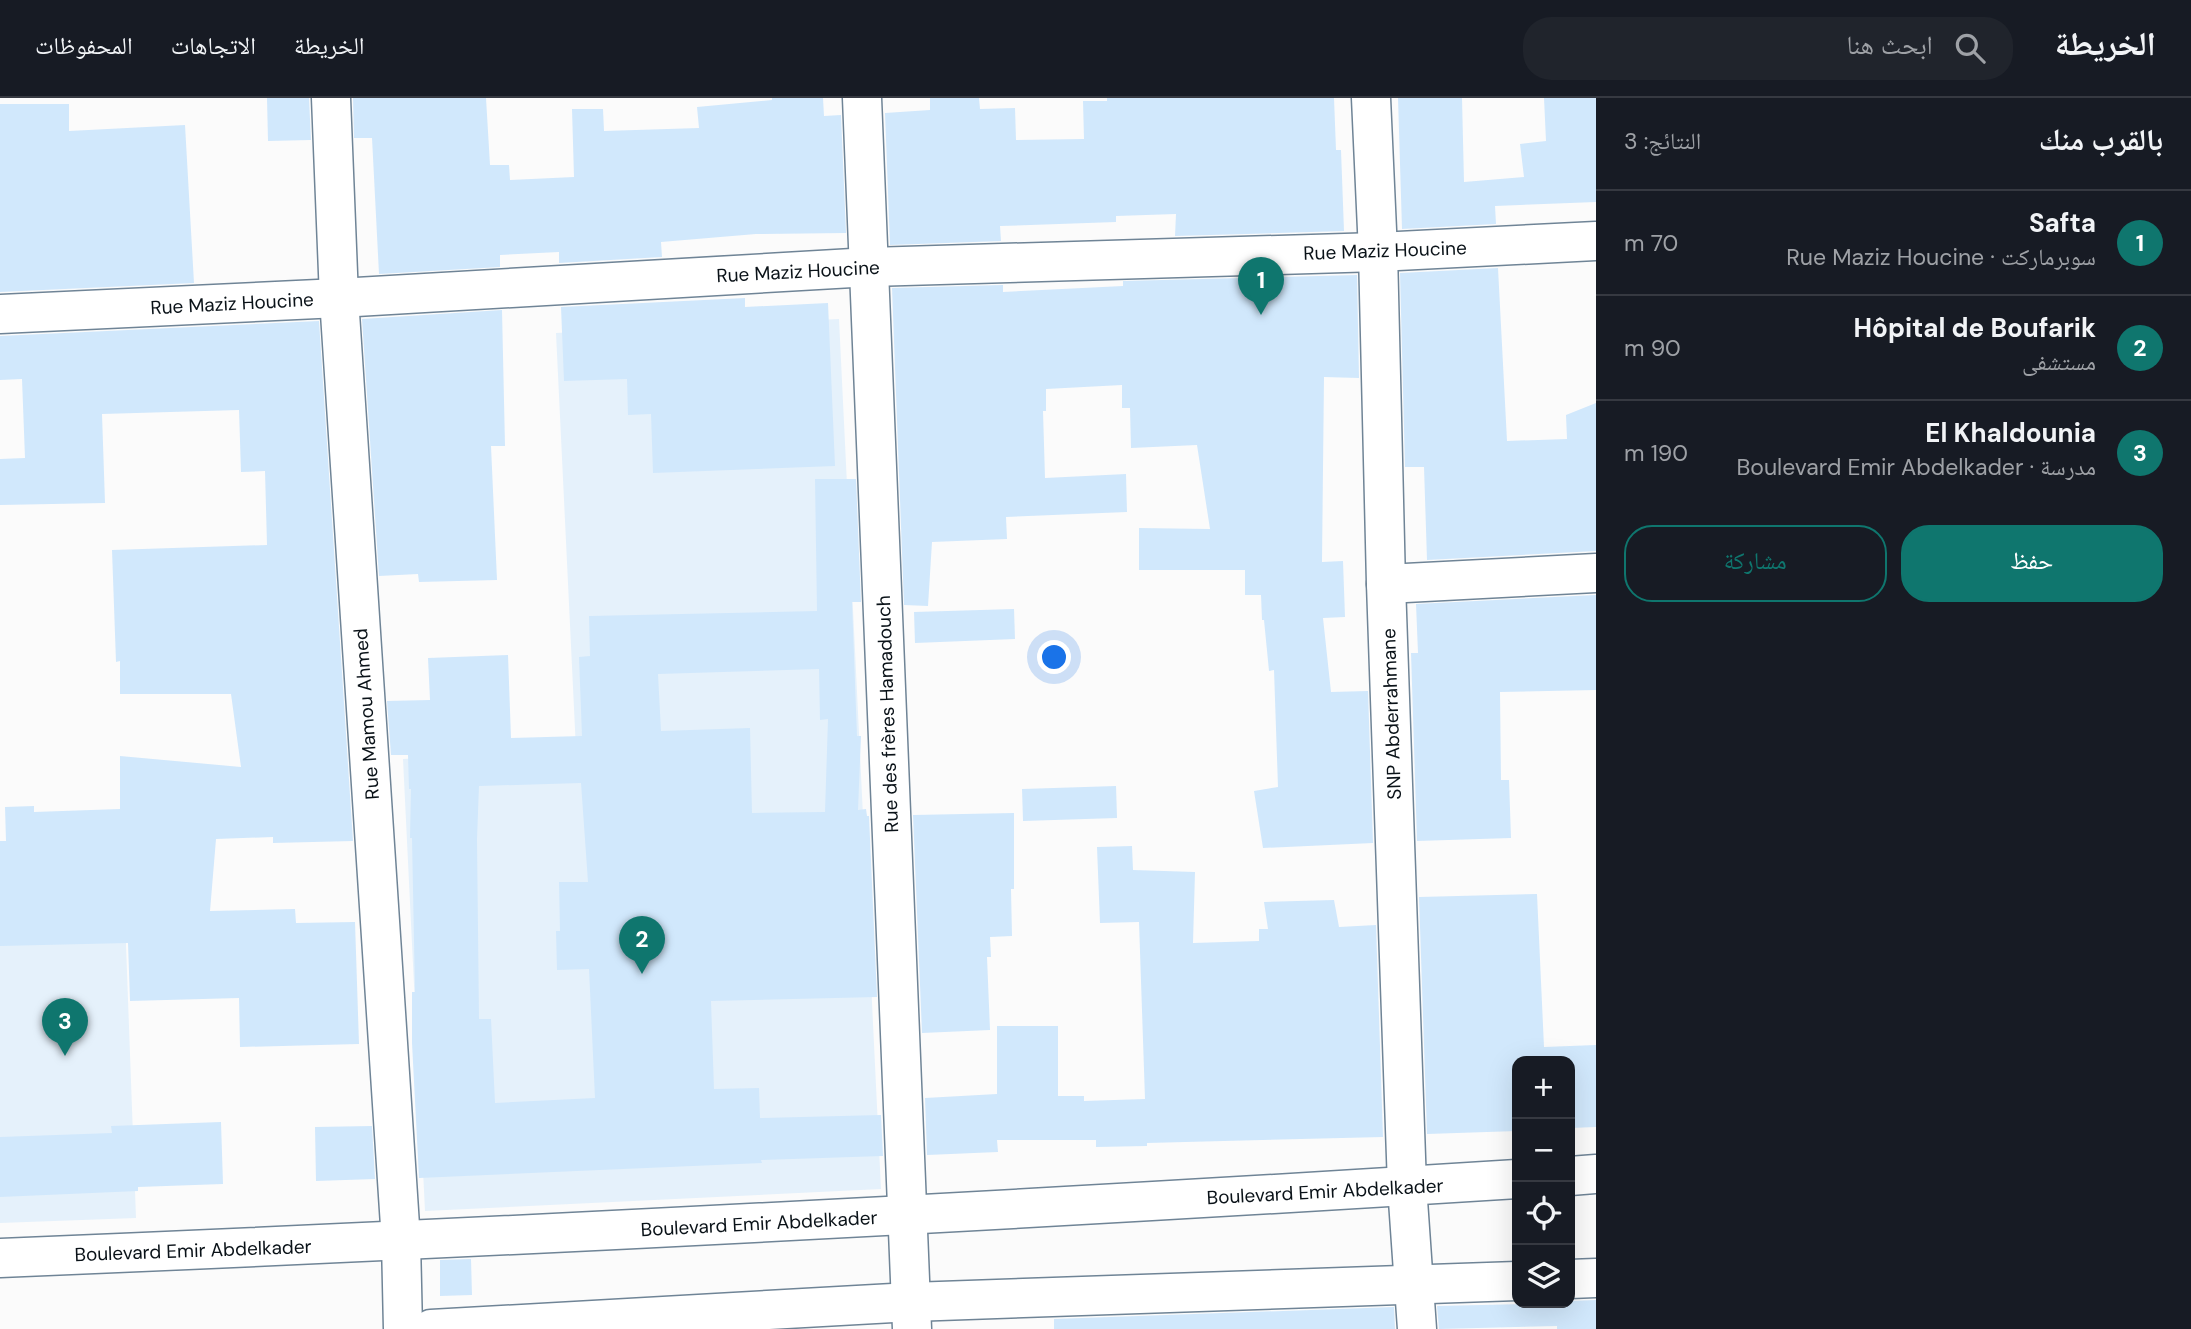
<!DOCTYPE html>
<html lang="ar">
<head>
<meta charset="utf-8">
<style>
  body { margin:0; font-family:"DM Sans","Noto Naskh Arabic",sans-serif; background:#20242c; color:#f1f3f6; direction:rtl }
  .controls { position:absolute; right:21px; bottom:21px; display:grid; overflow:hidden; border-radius:14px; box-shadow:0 7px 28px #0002 }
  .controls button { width:63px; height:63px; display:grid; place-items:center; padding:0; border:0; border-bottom:2px solid #363941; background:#171b24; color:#f1f3f6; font:35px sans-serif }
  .you { position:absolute; left:1055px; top:560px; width:24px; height:24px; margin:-18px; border:5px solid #fff; border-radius:50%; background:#1a73e8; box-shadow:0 0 0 10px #1a73e833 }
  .badge { display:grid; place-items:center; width:46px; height:46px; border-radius:50%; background:#0f766e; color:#fff; font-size:23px; font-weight:700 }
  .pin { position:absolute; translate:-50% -58px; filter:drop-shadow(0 2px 4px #0008) }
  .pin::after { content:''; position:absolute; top:37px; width:24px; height:21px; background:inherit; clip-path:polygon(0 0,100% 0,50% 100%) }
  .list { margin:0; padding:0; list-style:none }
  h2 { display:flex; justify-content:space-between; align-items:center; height:91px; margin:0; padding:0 28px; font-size:30px }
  h2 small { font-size:23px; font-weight:400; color:#9ea1a6 }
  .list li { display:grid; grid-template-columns:46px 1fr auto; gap:21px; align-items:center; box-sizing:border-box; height:105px; padding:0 28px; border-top:2px solid #363941 }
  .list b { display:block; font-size:26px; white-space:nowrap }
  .list p { margin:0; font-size:23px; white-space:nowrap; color:#9ea1a6 }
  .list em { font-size:23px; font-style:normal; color:#9ea1a6 }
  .actions { display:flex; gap:14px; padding:21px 28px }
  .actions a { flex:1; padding:16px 0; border:2px solid #0f766e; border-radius:28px; text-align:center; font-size:24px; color:#0f766e }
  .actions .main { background:#0f766e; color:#fff }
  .icon { flex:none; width:38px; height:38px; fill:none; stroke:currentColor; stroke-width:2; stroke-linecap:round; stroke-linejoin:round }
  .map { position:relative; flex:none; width:1596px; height:1231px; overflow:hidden; direction:ltr }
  header { display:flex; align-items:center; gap:42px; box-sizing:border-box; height:98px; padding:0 35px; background:#171b24; border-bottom:2px solid #363941 }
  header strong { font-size:33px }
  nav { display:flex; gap:38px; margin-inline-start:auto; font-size:24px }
  .search { width:490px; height:63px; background:#20242c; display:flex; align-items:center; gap:18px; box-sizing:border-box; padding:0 24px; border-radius:28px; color:#9ea1a6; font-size:26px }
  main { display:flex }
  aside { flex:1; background:#171b24 }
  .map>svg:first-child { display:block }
  .built { fill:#e5f1fb }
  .building { fill:#d1e8fc; fill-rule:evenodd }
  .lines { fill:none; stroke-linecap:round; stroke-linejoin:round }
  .street-casing { stroke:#6f8496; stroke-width:41 }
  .secondary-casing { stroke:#6f8496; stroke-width:41 }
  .street { stroke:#fff; stroke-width:38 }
  .secondary { stroke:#fff; stroke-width:38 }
  .labels { text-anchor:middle; stroke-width:6; stroke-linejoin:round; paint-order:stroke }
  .street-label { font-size:19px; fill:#0a1218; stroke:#fff }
</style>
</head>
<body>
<header>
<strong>الخريطة</strong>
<div class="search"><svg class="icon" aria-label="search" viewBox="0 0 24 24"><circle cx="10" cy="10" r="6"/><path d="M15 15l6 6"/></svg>ابحث هنا</div>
<nav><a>الخريطة</a><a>الاتجاهات</a><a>المحفوظات</a></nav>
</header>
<main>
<aside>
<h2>بالقرب منك<small>النتائج: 3</small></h2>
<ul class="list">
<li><span class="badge">1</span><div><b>Safta</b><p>سوبرماركت · Rue Maziz Houcine</p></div><em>70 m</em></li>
<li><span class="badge">2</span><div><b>Hôpital de Boufarik</b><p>مستشفى</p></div><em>90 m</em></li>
<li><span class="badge">3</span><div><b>El Khaldounia</b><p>مدرسة · Boulevard Emir Abdelkader</p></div><em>190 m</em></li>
</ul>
<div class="actions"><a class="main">حفظ</a><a>مشاركة</a></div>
</aside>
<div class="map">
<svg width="1596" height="1231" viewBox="0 0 1596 1231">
  <rect width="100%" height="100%" fill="#fbfbfb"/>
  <g class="built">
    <path d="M839,221L881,1091L425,1113L403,661L576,652L556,235Z"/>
    <path d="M124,792L136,1120L0,1125V797Z"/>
  </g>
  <g class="building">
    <path d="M267,0H309L311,42L268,43Z"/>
    <path d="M353,0H486L490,67H509L510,82L574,79L572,11H603L604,33L699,30L697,9L772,2V0H823L824,18L841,17L846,135L756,136L661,144L662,159L559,165V154L500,157V169L379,176L372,40H354Z"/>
    <path d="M930,0H979L980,11L1015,10L1016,42L1084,41L1083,3H1107V0H1334L1336,52H1341L1344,133L1175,138L1176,116L1116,118V124L1000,128L1001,143L890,147L885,15L930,12Z"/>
    <path d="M1398,0H1462L1464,84L1524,79L1520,46L1546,43L1544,0H1596V104L1495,108L1496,126L1402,131Z"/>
    <path d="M0,6H69V33L185,27L194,185L0,194Z"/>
    <path d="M1498,170L1507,343L1567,341L1566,317L1596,305V453L1427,462L1424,369H1405L1400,175Z"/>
    <path d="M1357,177L1359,280L1324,279L1322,464L1343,463L1345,519L1323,520L1331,594L1368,593L1373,745L1263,750L1254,693L1278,689L1274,572L1269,573L1264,522H1262L1261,497H1245V472H1139V430L1210,431L1197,347L1131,350L1130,310H1122V287L1046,291V313H1043L1045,380L1126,376L1127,414L1006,419L1007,441L932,444L928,508L904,507L892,190L1003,187V194L1123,188V183Z"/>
    <path d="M745,200V209L828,205L835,368L653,375L651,316L628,317L627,281L564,283L561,209Z"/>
    <path d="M502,212L505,348H491L497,482L419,484L418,476L379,478L362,221Z"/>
    <path d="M319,223L353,743L273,745V739L216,741L210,813L295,811L296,825L355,824L359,946L240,949L239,900L130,903L128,845L0,848V743H6L5,709L34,708V714L120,711V658L241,669L231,596H120V563L116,564L112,452L267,447L265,373L241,374L239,312L102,316L105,405L0,407V361L25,360L22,281L0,282V238Z"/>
    <path d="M815,381H856L861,504H852L857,638H861L858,712L866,711L867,718H869L877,899L711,903L714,991L759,990L760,1020L881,1017L883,1058L761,1062L762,1065L419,1080L412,945V894H415L412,740H410L411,691H409L408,657H391L387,603L430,602L428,560L508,557L511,640L582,638L579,559L590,558L589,518L817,513ZM819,571L820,622L828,621L825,714L752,715L750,630L661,633L658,576ZM581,685L588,784H559L560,833H556L557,872L589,871L595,1000L495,1005L491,921H479L477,741L479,688Z"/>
    <path d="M1596,497V592L1500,594L1501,682H1509L1511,740L1417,743L1411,555H1418L1416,506Z"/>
    <path d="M1014,511L1015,541L915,545L914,514Z"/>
    <path d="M1116,688L1117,720L1023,723L1022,691Z"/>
    <path d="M1014,715V791H1011L1012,838L990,839L991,859H987L990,932L922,935L913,717Z"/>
    <path d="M1132,748L1133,772L1195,774L1193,845L1259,843V831H1268L1264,804L1334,802L1339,829L1376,827L1383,1039L1147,1045V1048L1096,1049V1042H997L998,1054L927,1057L925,1000L997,996V928H1058V998H1084V1003L1145,1001L1139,824L1100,825L1097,749Z"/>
    <path d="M1537,796L1544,949L1596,947V1029L1570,1030V963H1517V1033L1427,1036L1419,799Z"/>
    <path d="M221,1024L223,1086L138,1089V1093L0,1099V1039L112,1035L111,1028Z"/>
    <path d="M372,1028L375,1081L316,1083L315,1029Z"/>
    <path d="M471,1161L472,1197L440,1198V1162Z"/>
    <path d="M1596,1202V1231H1557V1228L1439,1231L1437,1208L1570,1205V1203Z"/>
    <path d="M1394,1209L1395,1231H1054V1221Z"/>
  </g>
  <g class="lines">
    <g class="street-casing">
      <g id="street">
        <path d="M331,0L339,200L401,1143L403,1231"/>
        <path d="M862,0L912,1231"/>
        <path d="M1371,0L1378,154L1386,486L1407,1088L1417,1231"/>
        <path d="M0,216L339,200L870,169L1378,154L1596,143"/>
        <path d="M1386,486L1596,475"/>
      </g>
    </g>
    <g class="secondary-casing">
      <g id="secondary">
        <path d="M1570,1078L1596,1076"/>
        <path d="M0,1160C506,1139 1012,1113 1517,1081"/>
        <path d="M1570,1181L1596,1180"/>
        <path d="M431,1231L911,1204L1517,1183"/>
      </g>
    </g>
    <use href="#street" class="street"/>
    <use href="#secondary" class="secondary"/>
  </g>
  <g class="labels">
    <g class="street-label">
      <text transform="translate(1385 152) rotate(-2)" y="7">Rue Maziz Houcine</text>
      <text transform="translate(798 173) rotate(-3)" y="7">Rue Maziz Houcine</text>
      <text transform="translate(232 205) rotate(-3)" y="7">Rue Maziz Houcine</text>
      <text transform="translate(366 616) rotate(-94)" y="7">Rue Mamou Ahmed</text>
      <text transform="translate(887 616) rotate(-92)" y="7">Rue des frères Hamadouch</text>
      <text transform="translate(1391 616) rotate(-92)" y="7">SNP Abderrahmane</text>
      <text transform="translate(1325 1093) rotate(-3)" y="7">Boulevard Emir Abdelkader</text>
      <text transform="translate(759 1125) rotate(-3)" y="7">Boulevard Emir Abdelkader</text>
      <text transform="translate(193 1152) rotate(-2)" y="7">Boulevard Emir Abdelkader</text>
    </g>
  </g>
</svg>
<div class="controls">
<button>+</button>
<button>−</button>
<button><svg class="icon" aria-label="locate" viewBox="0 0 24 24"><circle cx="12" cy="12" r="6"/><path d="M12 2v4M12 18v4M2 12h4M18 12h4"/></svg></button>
<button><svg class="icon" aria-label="layers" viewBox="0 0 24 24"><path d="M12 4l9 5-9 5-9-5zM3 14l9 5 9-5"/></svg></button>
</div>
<div class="you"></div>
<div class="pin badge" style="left:1261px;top:217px">1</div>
<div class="pin badge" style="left:642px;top:876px">2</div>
<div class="pin badge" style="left:65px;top:958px">3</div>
</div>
</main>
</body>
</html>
